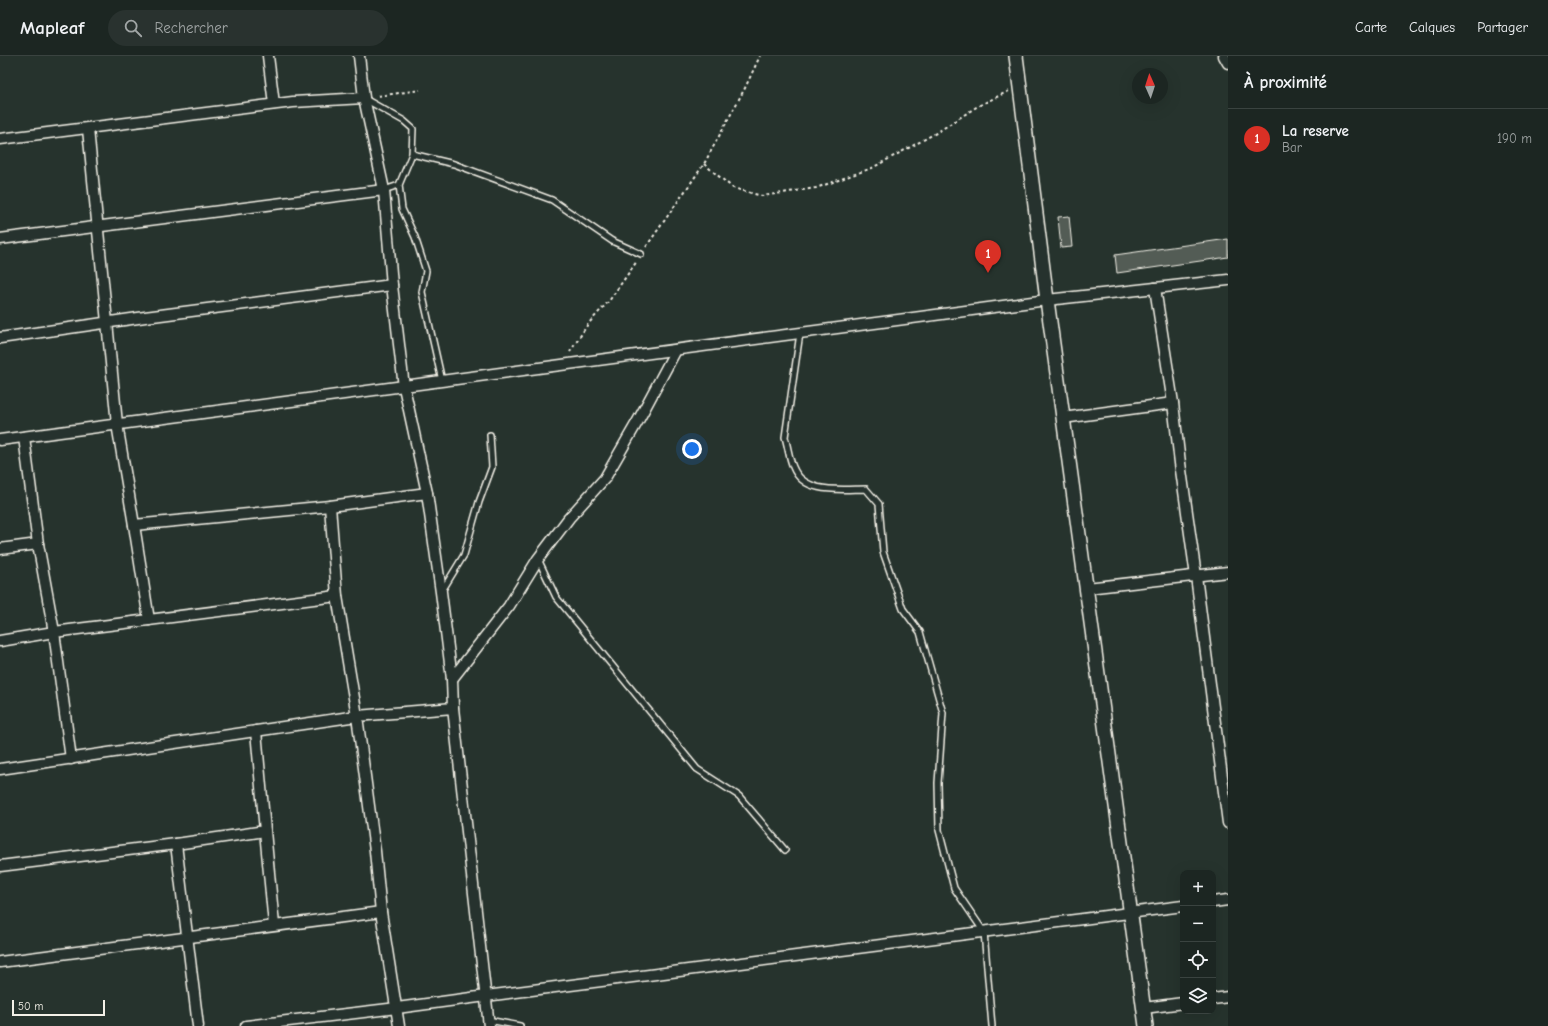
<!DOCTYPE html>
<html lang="fr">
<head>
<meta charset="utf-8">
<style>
  body { margin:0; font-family:"Comic Neue",sans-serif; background:#29322f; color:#f1f3f6 }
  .controls { position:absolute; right:12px; bottom:12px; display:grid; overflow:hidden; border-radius:8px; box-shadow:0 4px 16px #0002 }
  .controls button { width:36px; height:36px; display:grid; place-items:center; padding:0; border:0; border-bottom:1px solid #3a4340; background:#1c2622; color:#f1f3f6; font:20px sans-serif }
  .compass { position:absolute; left:1132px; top:12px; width:36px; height:36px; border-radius:50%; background:#1c2622; box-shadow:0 4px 16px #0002; rotate:357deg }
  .scale { position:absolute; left:12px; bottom:10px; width:93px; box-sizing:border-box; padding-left:4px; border:2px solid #f4f1e8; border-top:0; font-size:11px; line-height:14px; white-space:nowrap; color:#f4f1e8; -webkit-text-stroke:3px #26332d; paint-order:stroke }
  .you { position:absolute; left:692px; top:393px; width:14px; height:14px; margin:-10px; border:3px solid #fff; border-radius:50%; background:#1a73e8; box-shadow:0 0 0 6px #1a73e833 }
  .badge { display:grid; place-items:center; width:26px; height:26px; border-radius:50%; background:#d93025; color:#fff; font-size:13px; font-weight:700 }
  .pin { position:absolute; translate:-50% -33px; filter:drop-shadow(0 1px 2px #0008) }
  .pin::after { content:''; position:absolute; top:21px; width:14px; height:12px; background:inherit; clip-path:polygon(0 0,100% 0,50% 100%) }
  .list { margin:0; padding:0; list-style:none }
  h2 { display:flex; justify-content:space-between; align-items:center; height:52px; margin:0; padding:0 16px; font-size:17px }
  h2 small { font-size:13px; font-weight:400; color:#a0a5a5 }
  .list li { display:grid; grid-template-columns:26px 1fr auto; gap:12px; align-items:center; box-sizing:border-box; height:60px; padding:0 16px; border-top:1px solid #3a4340 }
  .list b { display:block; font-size:15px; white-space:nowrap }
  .list p { margin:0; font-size:13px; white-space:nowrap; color:#a0a5a5 }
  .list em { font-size:13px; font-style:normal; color:#a0a5a5 }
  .icon { flex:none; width:22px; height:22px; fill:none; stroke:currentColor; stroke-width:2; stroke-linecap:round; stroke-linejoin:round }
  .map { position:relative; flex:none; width:1228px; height:970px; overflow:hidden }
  header { display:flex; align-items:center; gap:24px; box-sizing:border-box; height:56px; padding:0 20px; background:#1c2622; border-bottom:1px solid #3a4340 }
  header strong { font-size:19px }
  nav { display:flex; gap:22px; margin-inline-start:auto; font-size:14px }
  .search { width:280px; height:36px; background:#29322f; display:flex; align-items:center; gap:10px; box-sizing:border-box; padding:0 14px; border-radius:22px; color:#a0a5a5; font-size:15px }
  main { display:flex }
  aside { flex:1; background:#1c2622 }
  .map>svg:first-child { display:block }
  .building { fill:#525c55; stroke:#f4f1e8 }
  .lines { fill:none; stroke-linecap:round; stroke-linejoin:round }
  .service-casing { stroke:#f4f1e8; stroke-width:8 }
  .minor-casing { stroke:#f4f1e8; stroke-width:13 }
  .tertiary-casing { stroke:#f4f1e8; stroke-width:16 }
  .path { stroke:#f4f1e8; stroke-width:2; stroke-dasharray:3 3; stroke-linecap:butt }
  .service { stroke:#26332d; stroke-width:5 }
  .minor { stroke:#26332d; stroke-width:10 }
  .tertiary { stroke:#26332d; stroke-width:13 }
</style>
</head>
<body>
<header>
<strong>Mapleaf</strong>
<div class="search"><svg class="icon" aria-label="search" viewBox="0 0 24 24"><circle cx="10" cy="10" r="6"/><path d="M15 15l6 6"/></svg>Rechercher</div>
<nav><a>Carte</a><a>Calques</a><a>Partager</a></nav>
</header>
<main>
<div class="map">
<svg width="1228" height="970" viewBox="0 0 1228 970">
  <rect width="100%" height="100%" fill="#26332d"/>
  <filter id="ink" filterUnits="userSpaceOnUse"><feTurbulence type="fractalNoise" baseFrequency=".025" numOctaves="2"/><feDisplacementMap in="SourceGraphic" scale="8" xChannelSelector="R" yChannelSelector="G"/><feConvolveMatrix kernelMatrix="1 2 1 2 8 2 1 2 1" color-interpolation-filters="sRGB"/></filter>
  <g filter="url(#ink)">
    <g class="building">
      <path d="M1069,160L1072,191L1061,192L1058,161Z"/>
      <path d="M1228,183V201L1117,217L1115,199Z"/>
    </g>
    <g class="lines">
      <g class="service-casing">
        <g id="service">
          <path d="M365,43L404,65L413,73L412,98L399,129L384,134"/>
          <path d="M412,98L454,108L552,144L612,185L641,198"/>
          <path d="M399,129L402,153L415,181L426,215L422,236L442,325"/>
          <path d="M800,277L785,381C788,391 789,402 793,411C804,439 841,433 866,433L879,448L883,496L903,553L920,576L943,657L938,727L939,774L954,832L984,876L992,970"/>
          <path d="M538,503L556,541L697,713L739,740L785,794"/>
          <path d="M442,535L464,499L479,446L492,411L490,379"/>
          <path d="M488,964L520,970"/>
        </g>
      </g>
      <g class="minor-casing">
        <g id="minor">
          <path d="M268,0L274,48"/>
          <path d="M359,0L364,42L384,134L392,229L404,331L427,437L441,536L452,623L453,652L489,970"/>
          <path d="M1224,0L1228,7"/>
          <path d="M88,73L117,368L134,469L149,564"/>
          <path d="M0,83L293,46L364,42"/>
          <path d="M0,183L384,134"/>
          <path d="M1155,232L1173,347L1180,407L1196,520L1228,767"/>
          <path d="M0,282L145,261L392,229"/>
          <path d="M1063,362L1173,347"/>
          <path d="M0,384L1047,244L1228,224"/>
          <path d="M330,450L337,540L357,660L375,795L381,856L399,970"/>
          <path d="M134,469L330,450L427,437"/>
          <path d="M0,493L38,488"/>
          <path d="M1087,532L1228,516"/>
          <path d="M0,585L54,576L38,488L24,381"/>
          <path d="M452,623L509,550L538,503L569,462L605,422L639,363L676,294"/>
          <path d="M71,703L54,576L337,540"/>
          <path d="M0,713L357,660L453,652"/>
          <path d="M265,775L274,869"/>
          <path d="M176,788L198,970"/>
          <path d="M0,810L176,788L265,775L256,675"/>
          <path d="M1213,846L1228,844"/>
          <path d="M0,906L381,856"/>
          <path d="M1213,943L1228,941"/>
          <path d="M1144,952L1183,947"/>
          <path d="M246,970L397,952L486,940L1183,850"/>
        </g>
      </g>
      <g class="tertiary-casing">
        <path id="tertiary" d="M1016,0L1047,244L1146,970"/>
      </g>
      <g class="path">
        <path d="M378,40L420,34"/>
        <path d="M704,108L733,132L762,140L816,132L872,112L936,77L978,50L1009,35"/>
        <path d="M646,191L704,108L745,32L760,0"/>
        <path d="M570,296L588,268L609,245L637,205"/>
      </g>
      <use href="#service" class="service"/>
      <use href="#minor" class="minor"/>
      <use href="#tertiary" class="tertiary"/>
    </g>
  </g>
</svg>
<div class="controls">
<button>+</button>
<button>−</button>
<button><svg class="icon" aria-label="locate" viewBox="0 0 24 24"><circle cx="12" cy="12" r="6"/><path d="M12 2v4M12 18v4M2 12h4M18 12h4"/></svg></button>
<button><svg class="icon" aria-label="layers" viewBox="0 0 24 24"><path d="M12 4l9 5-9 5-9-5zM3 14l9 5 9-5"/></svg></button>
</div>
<svg class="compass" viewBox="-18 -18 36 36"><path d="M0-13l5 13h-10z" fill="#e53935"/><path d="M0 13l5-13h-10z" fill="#a0a5a5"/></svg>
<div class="scale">50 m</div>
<div class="you"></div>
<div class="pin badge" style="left:988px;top:217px">1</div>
</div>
<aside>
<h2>À proximité<small></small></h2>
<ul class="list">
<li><span class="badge">1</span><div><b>La reserve</b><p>Bar</p></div><em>190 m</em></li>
</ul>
</aside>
</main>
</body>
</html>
